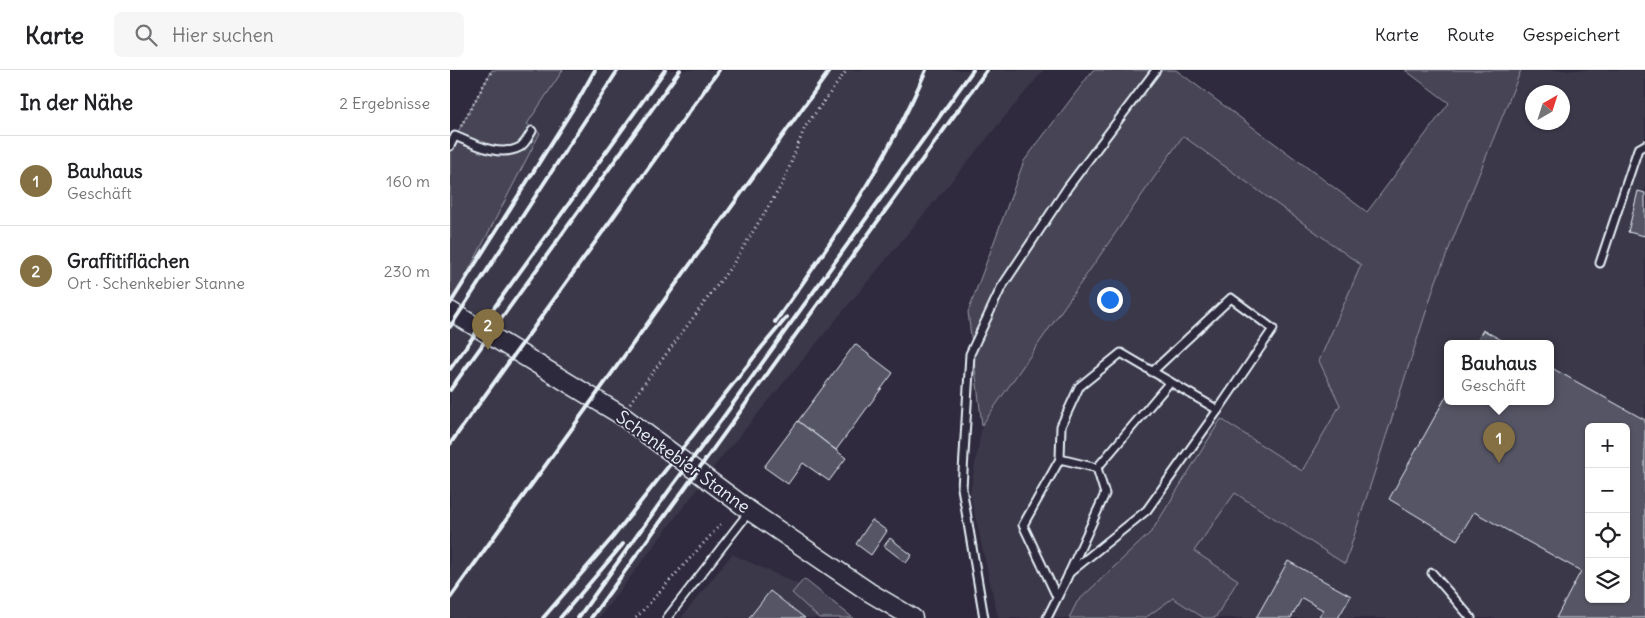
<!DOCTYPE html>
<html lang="de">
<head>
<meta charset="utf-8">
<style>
  body { margin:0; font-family:Delius,sans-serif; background:#f6f6f6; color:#202124 }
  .controls { position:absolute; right:15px; bottom:15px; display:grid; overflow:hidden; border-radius:8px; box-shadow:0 1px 4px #0004 }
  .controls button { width:45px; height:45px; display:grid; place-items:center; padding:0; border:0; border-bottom:1px solid #e0e0e0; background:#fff; color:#202124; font:25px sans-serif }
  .compass { position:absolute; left:1075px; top:15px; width:45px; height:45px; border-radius:50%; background:#fff; box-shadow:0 1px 4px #0004; rotate:39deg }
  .you { position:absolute; left:659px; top:229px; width:18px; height:18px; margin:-12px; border:4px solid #fff; border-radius:50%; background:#1a73e8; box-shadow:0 0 0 8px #1a73e833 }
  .badge { display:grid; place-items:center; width:32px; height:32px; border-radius:50%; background:#847042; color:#fff; font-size:16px; font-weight:700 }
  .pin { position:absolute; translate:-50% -41px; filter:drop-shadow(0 1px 2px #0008) }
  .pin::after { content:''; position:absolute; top:26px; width:18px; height:15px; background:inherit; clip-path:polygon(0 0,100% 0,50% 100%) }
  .popup { position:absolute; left:994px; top:270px; width:110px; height:65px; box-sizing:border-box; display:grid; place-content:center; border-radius:8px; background:#fff; filter:drop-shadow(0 1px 4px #0005); font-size:16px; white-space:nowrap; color:#757577 }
  .popup b { font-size:19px; color:#202124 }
  .popup::after { content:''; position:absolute; left:50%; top:100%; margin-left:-10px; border:10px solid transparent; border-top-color:#fff }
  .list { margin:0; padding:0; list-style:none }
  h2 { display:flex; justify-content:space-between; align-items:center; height:65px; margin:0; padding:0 20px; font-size:21px }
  h2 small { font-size:16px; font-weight:400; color:#757577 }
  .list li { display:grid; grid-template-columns:32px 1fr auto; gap:15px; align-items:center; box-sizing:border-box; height:90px; padding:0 20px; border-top:1px solid #e0e0e0 }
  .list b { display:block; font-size:19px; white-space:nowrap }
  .list p { margin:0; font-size:16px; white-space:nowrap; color:#757577 }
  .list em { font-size:16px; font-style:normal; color:#757577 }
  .icon { flex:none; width:28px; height:28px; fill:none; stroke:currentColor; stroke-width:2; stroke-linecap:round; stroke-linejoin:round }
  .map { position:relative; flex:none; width:1195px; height:548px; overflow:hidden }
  header { display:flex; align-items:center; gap:30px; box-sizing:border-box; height:70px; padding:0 25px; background:#fff; border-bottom:1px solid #e0e0e0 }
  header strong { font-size:24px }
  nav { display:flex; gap:28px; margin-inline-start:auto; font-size:18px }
  .search { width:350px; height:45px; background:#f6f6f6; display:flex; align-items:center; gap:12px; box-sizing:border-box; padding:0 18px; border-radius:8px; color:#757577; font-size:19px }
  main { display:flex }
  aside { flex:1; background:#fff }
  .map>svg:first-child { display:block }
  .built { fill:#3b3749; fill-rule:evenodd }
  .green { fill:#464455; stroke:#979aa6 }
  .building { fill:#575565; stroke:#e8f1f8; fill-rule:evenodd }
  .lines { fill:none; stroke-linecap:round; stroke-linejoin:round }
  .service-casing { stroke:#e8f1f8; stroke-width:11 }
  .tertiary-casing { stroke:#e8f1f8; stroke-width:21 }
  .path { stroke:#e8f1f8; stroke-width:3; stroke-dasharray:1 4; stroke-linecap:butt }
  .service { stroke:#2f2a3d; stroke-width:7 }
  .tertiary { stroke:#2f2a3d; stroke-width:18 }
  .rail { stroke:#e8f1f8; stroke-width:4 }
  .labels { text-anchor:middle; stroke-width:4; stroke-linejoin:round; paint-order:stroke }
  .street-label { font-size:18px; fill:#e8f1f8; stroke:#2f2a3d }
</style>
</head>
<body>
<header>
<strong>Karte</strong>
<div class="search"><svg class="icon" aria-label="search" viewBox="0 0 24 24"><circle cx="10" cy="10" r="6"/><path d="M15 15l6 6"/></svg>Hier suchen</div>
<nav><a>Karte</a><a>Route</a><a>Gespeichert</a></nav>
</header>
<main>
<aside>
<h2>In der Nähe<small>2 Ergebnisse</small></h2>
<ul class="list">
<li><span class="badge">1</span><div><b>Bauhaus</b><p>Geschäft</p></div><em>160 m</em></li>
<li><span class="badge">2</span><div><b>Graffitiflächen</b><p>Ort · Schenkebier Stanne</p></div><em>230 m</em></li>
</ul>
</aside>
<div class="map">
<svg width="1195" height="548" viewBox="0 0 1195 548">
  <rect width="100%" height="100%" fill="#2f2a3d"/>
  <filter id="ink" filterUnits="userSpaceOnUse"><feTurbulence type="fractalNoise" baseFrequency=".02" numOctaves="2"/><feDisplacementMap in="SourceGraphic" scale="10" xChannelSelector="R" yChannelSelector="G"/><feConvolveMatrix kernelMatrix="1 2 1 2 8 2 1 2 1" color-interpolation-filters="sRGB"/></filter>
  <g filter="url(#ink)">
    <g class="built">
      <path d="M113,0H594L271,388L149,548H0V218L90,63L77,54Z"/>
      <path d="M1071,0H1195V548H548L520,423L532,355L749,42L986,211ZM1082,22H1112V52H1082ZM998,274H1100V332H998ZM1139,357H1176V529H1139Z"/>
      <path d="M282,484L346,513L383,548H231Z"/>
    </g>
    <g class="green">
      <path d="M42,0H113L77,54L90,63L4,229L0,228V76Z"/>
      <path d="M643,0H726L917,142L999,33L955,0H1071L986,211L895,494L785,423L744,481L788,510L765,548H754L723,528L695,548H619L627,532L702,461L771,349L852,401L890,335L869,291L911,195L733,66L532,355L518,242L574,91Z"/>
      <path d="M354,509L403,548H369L342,523Z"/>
    </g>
    <g class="building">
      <path d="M1188,121L1195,123V166L1178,162Z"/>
      <path d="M1033,260L1059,274H1025Z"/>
      <path d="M405,274L443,303L386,380L348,351Z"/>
      <path d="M1100,297L1195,350V548H1106L1131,501L1024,442L1007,470L939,429L998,323V332H1100ZM1139,357H1176V529H1139Z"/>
      <path d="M348,351L396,388L379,411L353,393L338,414L314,397Z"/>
      <path d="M422,450L437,461L421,485L406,474Z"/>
      <path d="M440,468L462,485L456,493L434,476Z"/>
      <path d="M838,491L901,526L888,548H868L873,540L852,528L841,548H806Z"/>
      <path d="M320,521L355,548H299Z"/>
    </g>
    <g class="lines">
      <g class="service-casing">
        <g id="service">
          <path d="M0,76L5,66C24,74 50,88 70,77C75,74 79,66 82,61"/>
          <path d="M1150,193L1188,79L1195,75"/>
          <path d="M702,302L781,228L823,259L768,340"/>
          <path d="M610,389L611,356L629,317L671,283L768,340L697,440L619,503"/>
          <path d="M647,398L720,312"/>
          <path d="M982,503L1021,548"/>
          <path d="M217,548L299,442"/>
          <path d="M534,548L512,418L520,284L551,218L618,117L706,0"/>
          <path d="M597,548L616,510L655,424L647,398L610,389L573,455L607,527"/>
        </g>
      </g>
      <g class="tertiary-casing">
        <path id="tertiary" d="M0,241L171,345L300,441L419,522L463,548"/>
      </g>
      <g class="path">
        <path d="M11,56L42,0"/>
        <path d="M180,333L283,194L333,113L355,57L397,0"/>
        <path d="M186,548L271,454L274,453"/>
      </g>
      <use href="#service" class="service"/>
      <use href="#tertiary" class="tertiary"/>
      <g class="rail">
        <path d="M0,234L124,37L145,0"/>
        <path d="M325,252C382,173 438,90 476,0"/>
        <path d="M0,257L168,0"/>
        <path d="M0,299L215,0"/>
        <path d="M0,320L230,0"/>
        <path d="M0,374L269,0"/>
        <path d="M0,528L380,0"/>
        <path d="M93,548L163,467L312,277L337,247"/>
        <path d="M110,548L173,474"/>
        <path d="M128,548L223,415L264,360L523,0"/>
        <path d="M141,548L537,0"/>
      </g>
    </g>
  </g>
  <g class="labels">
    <g class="street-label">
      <text transform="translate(233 392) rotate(36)" y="6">Schenkebier Stanne</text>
    </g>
  </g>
</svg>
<div class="controls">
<button>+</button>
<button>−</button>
<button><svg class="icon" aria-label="locate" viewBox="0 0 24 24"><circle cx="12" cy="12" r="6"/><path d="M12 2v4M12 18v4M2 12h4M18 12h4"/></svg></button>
<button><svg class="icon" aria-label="layers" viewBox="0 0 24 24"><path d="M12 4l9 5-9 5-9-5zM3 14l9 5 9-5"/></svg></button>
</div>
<svg class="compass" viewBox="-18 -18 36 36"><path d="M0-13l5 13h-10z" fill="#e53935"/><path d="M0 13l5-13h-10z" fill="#757577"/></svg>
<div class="you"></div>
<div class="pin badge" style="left:1049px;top:393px">1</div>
<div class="popup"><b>Bauhaus</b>Geschäft</div>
<div class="pin badge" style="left:38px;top:280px">2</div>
</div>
</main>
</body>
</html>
